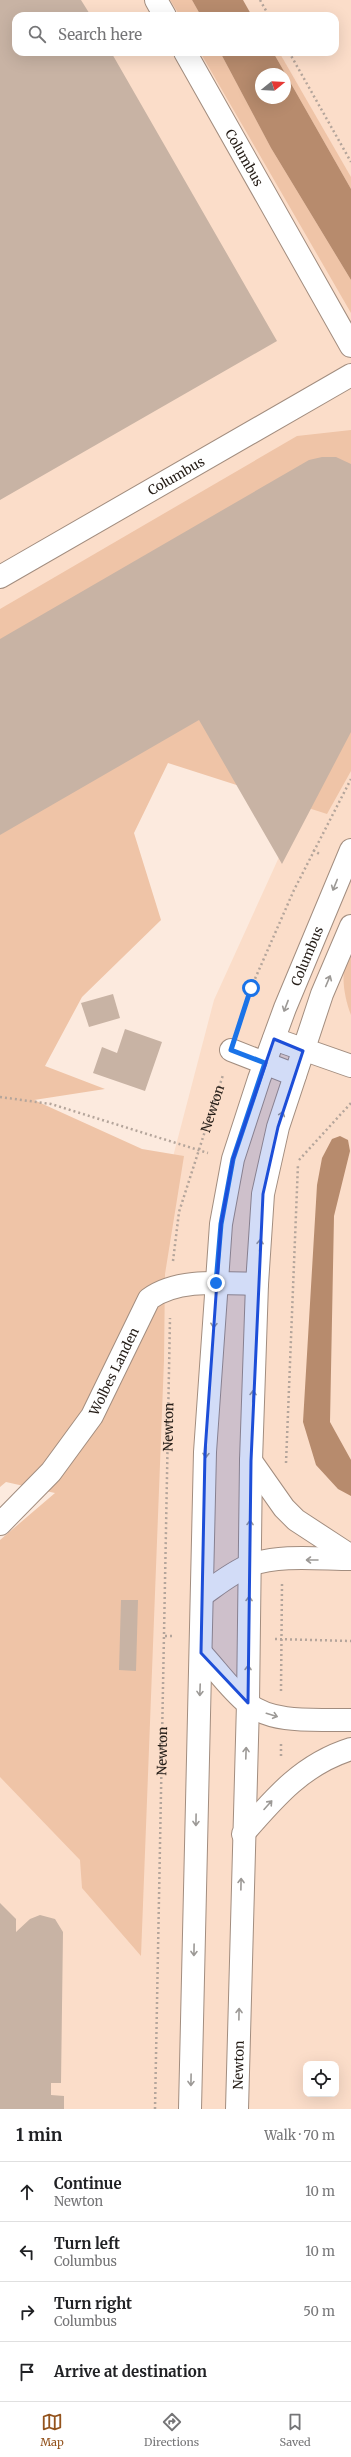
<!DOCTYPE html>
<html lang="en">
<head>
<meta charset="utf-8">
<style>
  body { margin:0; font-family:Merriweather,serif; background:#f2f2f2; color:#202124 }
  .controls { position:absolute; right:12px; bottom:12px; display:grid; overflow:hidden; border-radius:8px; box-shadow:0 4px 16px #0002 }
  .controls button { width:36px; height:36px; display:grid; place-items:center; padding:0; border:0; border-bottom:1px solid #e0e0e0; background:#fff; color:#202124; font:20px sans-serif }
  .compass { position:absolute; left:255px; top:68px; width:36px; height:36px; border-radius:50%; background:#fff; box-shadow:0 4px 16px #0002; rotate:72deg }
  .stop { position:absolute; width:12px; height:12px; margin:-9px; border:3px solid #1a73e8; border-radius:50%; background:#fff }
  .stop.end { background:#1a73e8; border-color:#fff; box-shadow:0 1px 4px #0008 }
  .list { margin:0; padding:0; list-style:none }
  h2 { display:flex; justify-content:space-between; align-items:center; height:52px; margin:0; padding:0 16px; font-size:17px }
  h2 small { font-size:13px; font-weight:400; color:#757577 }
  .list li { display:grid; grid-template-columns:26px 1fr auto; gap:12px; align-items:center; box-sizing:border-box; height:60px; padding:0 16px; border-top:1px solid #e0e0e0 }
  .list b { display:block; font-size:15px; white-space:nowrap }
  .list p { margin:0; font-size:13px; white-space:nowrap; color:#757577 }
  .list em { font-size:13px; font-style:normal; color:#757577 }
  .icon { flex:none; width:22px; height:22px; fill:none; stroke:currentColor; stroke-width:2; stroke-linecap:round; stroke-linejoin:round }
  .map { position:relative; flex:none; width:351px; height:2109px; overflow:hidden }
  .search { position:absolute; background:#fff; box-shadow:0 4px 16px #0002; left:12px; right:12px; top:12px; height:44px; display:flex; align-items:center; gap:10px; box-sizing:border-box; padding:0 14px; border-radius:12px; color:#757577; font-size:15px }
  .sheet { height:292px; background:#fff }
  nav { display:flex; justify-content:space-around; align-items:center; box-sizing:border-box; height:56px; border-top:1px solid #e0e0e0; background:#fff; font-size:11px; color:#757577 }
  nav a { display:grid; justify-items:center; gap:2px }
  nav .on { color:#93531d }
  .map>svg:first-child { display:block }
  .built { fill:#fbddc9; fill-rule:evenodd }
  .green { fill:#efc4a7 }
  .water { fill:#b78b6d; fill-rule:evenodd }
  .building { fill:#c8b3a4 }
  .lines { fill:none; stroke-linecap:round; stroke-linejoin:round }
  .street-casing { stroke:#a28d7f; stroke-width:24 }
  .path { stroke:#b4a59b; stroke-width:2.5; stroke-dasharray:2 3; stroke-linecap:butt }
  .street { stroke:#fff; stroke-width:22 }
  .oneway { stroke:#9c9996 }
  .route { stroke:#1a73e8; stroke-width:5 }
  .marked { fill:#1d4ed8; fill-opacity:0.2; stroke:#1d4ed8; stroke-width:3; stroke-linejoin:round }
  .labels { text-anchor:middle; stroke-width:4; stroke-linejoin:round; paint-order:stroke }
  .street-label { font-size:13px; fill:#241c16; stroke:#fffaf7 }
</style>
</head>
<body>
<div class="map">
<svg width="351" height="2109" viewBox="0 0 351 2109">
  <rect width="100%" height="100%" fill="#fceade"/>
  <g class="built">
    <path d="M0,0H351V496L0,653ZM16,16H335V52H16ZM261,74H285V98H261Z"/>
    <path d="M351,699V2109H0V1555L136,1418L152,1237L214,1000ZM306,2064H336V2094H306Z"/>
  </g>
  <g class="green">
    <path d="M170,0H192L201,16H180Z"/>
    <path d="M200,52H220L271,148L351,280V313Z"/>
    <path d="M273,52H279L351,177V189Z"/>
    <path d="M351,430V771L327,814L168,763L134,833L161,920L82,997L45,1066L105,1089L34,1100L142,1149L184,1156L165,1274L164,1360L141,1956L82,1888L80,1860L0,1777V1540L55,1493L6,1482L0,1487V609L297,436Z"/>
    <path d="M351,943V1015C342,992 340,966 351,943Z"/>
  </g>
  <g class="water">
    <path d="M192,0H243L252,16H201Z"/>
    <path d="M220,52H273L351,189V280L271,148ZM261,74H285V98H261Z"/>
    <path d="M340,1136L348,1140L350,1151L334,1216L330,1422L351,1460V1496L338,1489L316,1465L303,1422L317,1185L322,1158L332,1139Z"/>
  </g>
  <g class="building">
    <path d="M0,0H81L91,16H16V52H111L277,341L0,500Z"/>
    <path d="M322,457H336L351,464V732L282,864L199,720L0,835V639L309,460Z"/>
    <path d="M113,994L120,1018L89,1027L81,1003Z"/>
    <path d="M125,1029L162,1042L145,1091L93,1073L102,1047L117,1053Z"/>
    <path d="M121,1600H138L136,1671L119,1670Z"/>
    <path d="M0,1903L16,1919V1932L30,1919L40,1915L55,1919L63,1932L61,2083H51V2095L64,2096V2109H0Z"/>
  </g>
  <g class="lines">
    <g class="street-casing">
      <g id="street">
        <path d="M156,0L165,16"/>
        <path id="s3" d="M185,52L351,346"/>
        <path id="s4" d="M0,577L351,375"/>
        <path d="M274,1039L351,1066"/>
        <path d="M231,1050L295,1075"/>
        <path d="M251,1461L284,1508L296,1520L351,1556"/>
        <path id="s5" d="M0,1524L51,1472L92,1416L149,1299C177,1278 222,1283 257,1284"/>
        <path d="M204,1594C218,1584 233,1572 250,1565C280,1554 320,1559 351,1559"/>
        <path d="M201,1653C216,1669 230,1689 247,1703C274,1725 318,1719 351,1720"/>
        <path d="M243,1834C275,1797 303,1764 351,1749"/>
        <path id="s6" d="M190,2109L205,1452L221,1224L233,1159L259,1079L285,1008L351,850"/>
        <path id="s7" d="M237,2109L248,1703L251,1461L257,1284L263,1194L278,1127L322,994L351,926"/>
      </g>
    </g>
    <g class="path">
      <path d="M260,0L269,16"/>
      <path d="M289,52L351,162"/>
      <path d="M313,850L321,855"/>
      <path d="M239,1026L251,988L294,890L351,779"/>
      <path d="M0,1097L51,1104L208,1153"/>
      <path d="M299,1160L351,1103"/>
      <path id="s1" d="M173,1261L179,1212L223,1075"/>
      <path d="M286,1463L298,1164"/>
      <path d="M165,1636H174"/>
      <path d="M275,1639L351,1641"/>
      <path d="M281,1691L282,1584"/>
      <path d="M281,1744V1757"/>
      <path id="s2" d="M155,2109L170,1318"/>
    </g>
    <use href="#street" class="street"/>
  </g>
  <defs><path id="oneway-shaft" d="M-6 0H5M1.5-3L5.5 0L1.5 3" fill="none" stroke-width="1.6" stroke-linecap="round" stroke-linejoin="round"/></defs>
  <g class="oneway">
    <use href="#oneway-shaft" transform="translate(335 885) rotate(112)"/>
    <use href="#oneway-shaft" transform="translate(328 981) rotate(-67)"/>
    <use href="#oneway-shaft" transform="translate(286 1006) rotate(111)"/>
    <use href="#oneway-shaft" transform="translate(281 1117) rotate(-71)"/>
    <use href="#oneway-shaft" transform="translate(260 1245) rotate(-86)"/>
    <use href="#oneway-shaft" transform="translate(214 1322) rotate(94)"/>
    <use href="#oneway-shaft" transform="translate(253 1396) rotate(-88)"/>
    <use href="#oneway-shaft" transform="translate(206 1452) rotate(92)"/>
    <use href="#oneway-shaft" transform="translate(250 1526) rotate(-89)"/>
    <use href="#oneway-shaft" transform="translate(312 1560) rotate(180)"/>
    <use href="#oneway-shaft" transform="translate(249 1602) rotate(-89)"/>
    <use href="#oneway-shaft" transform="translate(248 1671) rotate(-89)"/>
    <use href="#oneway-shaft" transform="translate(200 1690) rotate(92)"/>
    <use href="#oneway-shaft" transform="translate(272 1715) rotate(17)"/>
    <use href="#oneway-shaft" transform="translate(246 1753) rotate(-88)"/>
    <use href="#oneway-shaft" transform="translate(268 1805) rotate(-48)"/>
    <use href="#oneway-shaft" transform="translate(196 1820) rotate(91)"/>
    <use href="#oneway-shaft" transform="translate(241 1884) rotate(-89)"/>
    <use href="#oneway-shaft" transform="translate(194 1950) rotate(91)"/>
    <use href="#oneway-shaft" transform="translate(239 2014) rotate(-89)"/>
    <use href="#oneway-shaft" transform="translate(191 2080) rotate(91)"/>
  </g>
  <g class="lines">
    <path class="route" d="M216,1283L221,1224L233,1159L265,1063L231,1050L251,988"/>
  </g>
  <path class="marked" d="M274,1039L303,1051L278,1127L263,1194L251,1461L248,1703L201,1653L205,1452L221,1224L233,1159Z"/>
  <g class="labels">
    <g class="street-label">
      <text dy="5" stroke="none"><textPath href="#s3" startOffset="121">Columbus</textPath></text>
      <text dy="5" stroke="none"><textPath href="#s4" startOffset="203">Columbus</textPath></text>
      <text dy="5" stroke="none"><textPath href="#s6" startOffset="1168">Columbus</textPath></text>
      <text dy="5" stroke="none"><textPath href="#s1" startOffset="158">Newton</textPath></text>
      <text dy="5" stroke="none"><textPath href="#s5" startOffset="192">Wolbes Landen</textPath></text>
      <text dy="5" stroke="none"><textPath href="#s2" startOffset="682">Newton</textPath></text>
      <text dy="5" stroke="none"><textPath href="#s2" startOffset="358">Newton</textPath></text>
      <text dy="5" stroke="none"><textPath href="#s7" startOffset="44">Newton</textPath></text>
    </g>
  </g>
</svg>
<div class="controls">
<button><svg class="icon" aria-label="locate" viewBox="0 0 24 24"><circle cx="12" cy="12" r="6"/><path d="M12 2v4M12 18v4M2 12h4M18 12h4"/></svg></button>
</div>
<svg class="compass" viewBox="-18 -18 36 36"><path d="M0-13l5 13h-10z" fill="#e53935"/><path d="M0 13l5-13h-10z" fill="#757577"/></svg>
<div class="stop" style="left:251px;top:988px"></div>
<div class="stop end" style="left:216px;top:1283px"></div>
<div class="search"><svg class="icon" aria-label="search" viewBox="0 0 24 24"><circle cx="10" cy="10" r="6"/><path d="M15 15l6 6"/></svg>Search here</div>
</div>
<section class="sheet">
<h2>1 min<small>Walk · 70 m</small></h2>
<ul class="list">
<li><svg class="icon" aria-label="ahead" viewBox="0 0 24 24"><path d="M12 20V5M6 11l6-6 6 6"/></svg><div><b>Continue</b><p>Newton</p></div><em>10 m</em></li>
<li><svg class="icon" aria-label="left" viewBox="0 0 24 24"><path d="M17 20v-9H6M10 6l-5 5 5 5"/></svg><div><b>Turn left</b><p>Columbus</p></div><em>10 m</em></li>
<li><svg class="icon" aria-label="right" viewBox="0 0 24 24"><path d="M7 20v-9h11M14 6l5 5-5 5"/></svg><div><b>Turn right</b><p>Columbus</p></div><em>50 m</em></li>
<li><svg class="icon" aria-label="arrive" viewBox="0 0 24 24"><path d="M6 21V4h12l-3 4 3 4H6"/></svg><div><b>Arrive at destination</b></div></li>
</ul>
</section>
<nav>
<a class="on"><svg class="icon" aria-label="map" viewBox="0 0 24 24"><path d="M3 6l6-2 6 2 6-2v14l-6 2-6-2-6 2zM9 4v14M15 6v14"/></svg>Map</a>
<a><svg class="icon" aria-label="directions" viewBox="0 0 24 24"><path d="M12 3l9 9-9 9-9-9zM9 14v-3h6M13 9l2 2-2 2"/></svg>Directions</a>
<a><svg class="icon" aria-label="saved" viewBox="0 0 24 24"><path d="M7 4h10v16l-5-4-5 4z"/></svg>Saved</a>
</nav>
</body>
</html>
